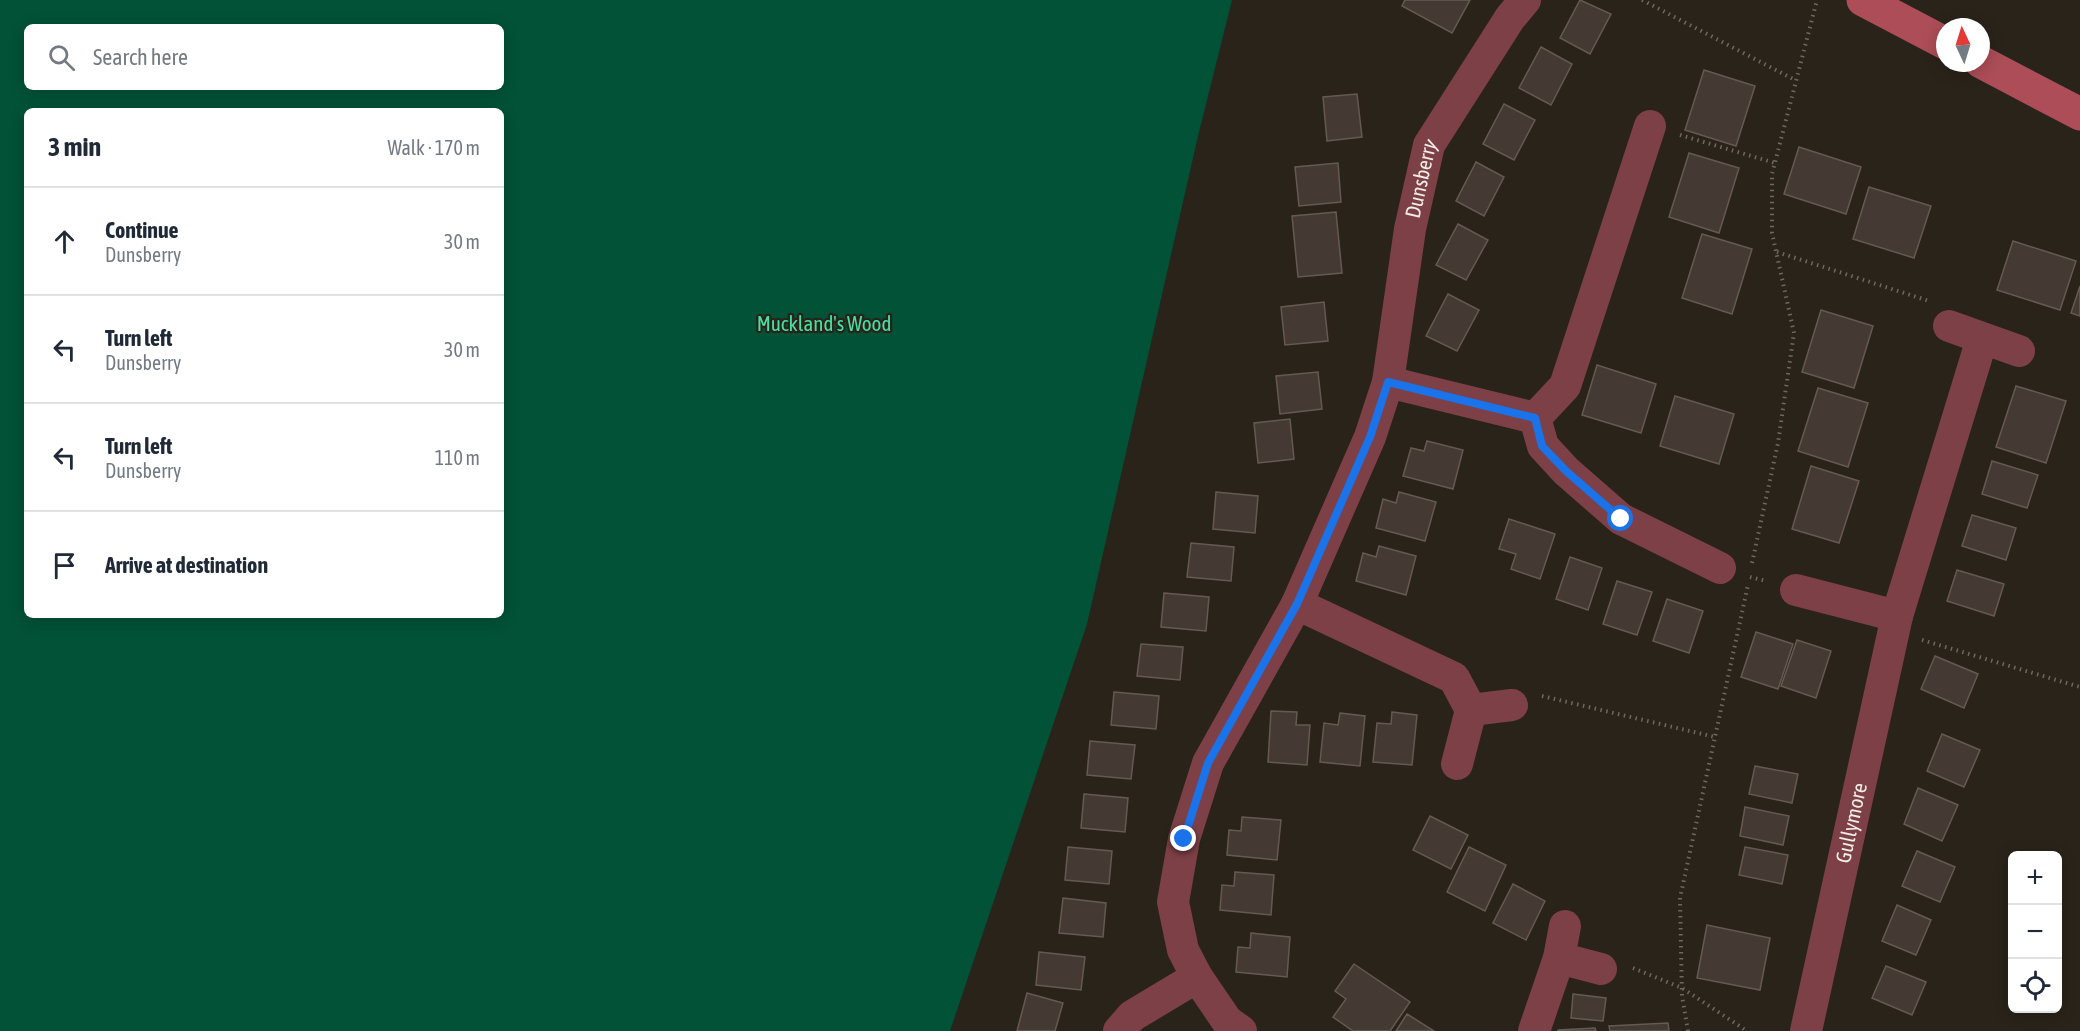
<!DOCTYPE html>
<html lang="en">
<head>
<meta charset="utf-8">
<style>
  body { margin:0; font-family:"Asap Condensed",sans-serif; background:#f6f6f7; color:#1f2937 }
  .controls { position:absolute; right:18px; bottom:18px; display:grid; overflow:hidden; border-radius:9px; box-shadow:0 3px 15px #0003 }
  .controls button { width:54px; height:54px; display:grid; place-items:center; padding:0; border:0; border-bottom:2px solid #e0e1e3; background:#fff; color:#1f2937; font:30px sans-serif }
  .compass { position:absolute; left:1936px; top:18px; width:54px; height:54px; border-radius:50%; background:#fff; box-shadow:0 3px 15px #0003; rotate:356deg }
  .stop { position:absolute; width:18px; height:18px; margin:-14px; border:4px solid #1a73e8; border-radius:50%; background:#fff }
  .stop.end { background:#1a73e8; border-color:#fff; box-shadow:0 2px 6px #0008 }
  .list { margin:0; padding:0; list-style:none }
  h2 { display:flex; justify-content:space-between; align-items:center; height:78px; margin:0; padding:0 24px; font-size:26px }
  h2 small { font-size:20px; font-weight:400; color:#747a83 }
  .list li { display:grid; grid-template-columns:39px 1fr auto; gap:18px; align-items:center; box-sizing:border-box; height:108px; padding:0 24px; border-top:2px solid #e0e1e3 }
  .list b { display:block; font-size:22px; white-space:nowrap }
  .list p { margin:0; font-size:20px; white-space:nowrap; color:#747a83 }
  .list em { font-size:20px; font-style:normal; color:#747a83 }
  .icon { flex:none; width:33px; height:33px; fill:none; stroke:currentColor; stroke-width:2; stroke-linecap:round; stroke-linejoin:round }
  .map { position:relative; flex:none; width:2080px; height:1031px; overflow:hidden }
  .search { position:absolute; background:#fff; box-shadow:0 3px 15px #0003; left:24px; top:24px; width:480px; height:66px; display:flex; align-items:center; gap:15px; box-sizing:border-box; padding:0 21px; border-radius:9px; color:#747a83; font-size:22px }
  .panel { position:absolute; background:#fff; box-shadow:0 3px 15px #0003; left:24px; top:108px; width:480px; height:510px; border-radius:9px }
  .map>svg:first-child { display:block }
  .green { fill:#015237; fill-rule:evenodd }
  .building { fill:#453a33; stroke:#655a52; stroke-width:1.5 }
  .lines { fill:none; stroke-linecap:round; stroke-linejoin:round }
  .path { stroke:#6e6860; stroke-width:4; stroke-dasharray:1.5 4.5; stroke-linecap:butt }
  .street { stroke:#7c4046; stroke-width:32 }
  .secondary { stroke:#ad4d58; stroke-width:33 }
  .route { stroke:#1a73e8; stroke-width:8 }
  .labels { text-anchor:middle; stroke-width:4.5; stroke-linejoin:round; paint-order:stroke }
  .street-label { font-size:21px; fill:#f2ede7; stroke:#2a231a }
  .park-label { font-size:21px; fill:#46e2a5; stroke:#2a231a }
</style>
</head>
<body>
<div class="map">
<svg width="2080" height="1031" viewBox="0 0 2080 1031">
  <rect width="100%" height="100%" fill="#2a231a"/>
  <path class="green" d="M0,0H1232L1198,136L1087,624L950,1031H0ZM27,27H501V87H27ZM27,111H501V615H27Z"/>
  <g class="building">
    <path d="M1405,0H1470L1452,33L1402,6Z"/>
    <path d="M1580,0L1611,14L1590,54L1560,38Z"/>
    <path d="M1541,47L1572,64L1551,105L1519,88Z"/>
    <path d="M1704,70L1755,86L1736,146L1685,130Z"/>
    <path d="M1357,94L1362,137L1327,141L1323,97Z"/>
    <path d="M1504,104L1535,120L1514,160L1483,144Z"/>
    <path d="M1799,147L1861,167L1846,214L1784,194Z"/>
    <path d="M1689,153L1739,168L1719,233L1669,217Z"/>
    <path d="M1476,162L1504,177L1484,216L1456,201Z"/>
    <path d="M1338,163L1341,202L1299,206L1295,167Z"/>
    <path d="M1869,187L1931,206L1914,258L1853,239Z"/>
    <path d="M1336,212L1342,273L1298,277L1292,216Z"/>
    <path d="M1458,224L1488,240L1466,280L1436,265Z"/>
    <path d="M1702,234L1752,249L1732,314L1682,298Z"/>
    <path d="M2013,241L2076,261L2060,310L1997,290Z"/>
    <path d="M2080,286V316L2071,313Z"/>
    <path d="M1448,294L1479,310L1457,351L1426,336Z"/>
    <path d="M1324,302L1328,341L1285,345L1281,307Z"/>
    <path d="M1821,310L1873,326L1854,388L1802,372Z"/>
    <path d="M1597,365L1656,384L1641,433L1582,415Z"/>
    <path d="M1318,372L1322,409L1280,414L1276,376Z"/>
    <path d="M2016,386L2066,401L2046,463L1996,447Z"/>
    <path d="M1818,388L1868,403L1848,467L1798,451Z"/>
    <path d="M1675,396L1734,414L1719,464L1660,446Z"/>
    <path d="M1290,419L1294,459L1258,463L1254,423Z"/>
    <path d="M1427,441L1463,450L1453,489L1403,476L1411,448L1424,451Z"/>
    <path d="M1992,461L2038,475L2027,508L1982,494Z"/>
    <path d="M1811,466L1859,481L1839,543L1792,529Z"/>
    <path d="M1216,492L1258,496L1255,533L1213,529Z"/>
    <path d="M1399,492L1436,502L1425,541L1376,528L1383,499L1396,503Z"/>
    <path d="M1972,515L2016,528L2006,560L1962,546Z"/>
    <path d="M1509,519L1555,534L1540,579L1511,569L1516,554L1499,549Z"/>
    <path d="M1191,543L1234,547L1231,581L1187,577Z"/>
    <path d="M1379,546L1416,556L1406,595L1356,581L1363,553L1376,557Z"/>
    <path d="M1570,557L1602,568L1588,610L1556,599Z"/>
    <path d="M1957,570L2004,584L1994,616L1947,601Z"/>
    <path d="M1617,581L1652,592L1637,635L1603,624Z"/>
    <path d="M1164,593L1209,597L1206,631L1161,627Z"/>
    <path d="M1667,599L1703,611L1689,653L1653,641Z"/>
    <path d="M1756,632L1793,644L1778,689L1741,677Z"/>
    <path d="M1797,640L1831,651L1816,698L1781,686Z"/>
    <path d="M1141,644L1183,647L1180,680L1137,676Z"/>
    <path d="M1935,656L1978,674L1964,708L1921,689Z"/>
    <path d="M1114,692L1159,696L1156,729L1111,725Z"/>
    <path d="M1271,711L1297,712L1296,725H1310L1307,765L1268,762Z"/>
    <path d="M1392,712L1417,715L1412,765L1373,762L1377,723L1391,724Z"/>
    <path d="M1340,713L1365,716L1360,766L1320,762L1324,723L1338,725Z"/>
    <path d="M1942,734L1980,750L1964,787L1927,771Z"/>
    <path d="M1090,741L1135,745L1131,779L1087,775Z"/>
    <path d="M1755,766L1798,774L1792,803L1749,794Z"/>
    <path d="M1918,788L1958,805L1942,841L1904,824Z"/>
    <path d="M1084,794L1128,798L1125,832L1081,828Z"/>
    <path d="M1745,807L1789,816L1783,845L1740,836Z"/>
    <path d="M1430,816L1468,835L1451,869L1413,850Z"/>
    <path d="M1242,817L1281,820L1277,860L1227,855L1229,830L1241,831Z"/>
    <path d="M1068,847L1112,851L1109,884L1065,880Z"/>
    <path d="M1469,847L1506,865L1485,911L1447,892Z"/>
    <path d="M1745,847L1788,855L1782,884L1739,875Z"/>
    <path d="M1917,851L1955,867L1940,902L1902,886Z"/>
    <path d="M1235,872L1274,875L1271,915L1220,910L1222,885L1234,886Z"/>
    <path d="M1513,884L1545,901L1526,940L1493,923Z"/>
    <path d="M1063,898L1106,903L1103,937L1059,933Z"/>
    <path d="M1897,905L1931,920L1916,955L1882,941Z"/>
    <path d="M1707,925L1770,938L1760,990L1697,978Z"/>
    <path d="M1251,933L1290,937L1287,977L1236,972L1238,947L1250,948Z"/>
    <path d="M1039,952L1085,957L1081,990L1036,985Z"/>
    <path d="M1354,964L1410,1002L1390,1031H1353L1333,1017L1346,999L1335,991Z"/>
    <path d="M1886,966L1926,982L1912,1015L1872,998Z"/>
    <path d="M1027,993L1063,1003L1055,1031H1017Z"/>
    <path d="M1573,994L1606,998L1603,1021L1571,1018Z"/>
    <path d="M1407,1014L1434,1031H1396Z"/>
    <path d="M1668,1023L1669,1031H1610L1609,1026Z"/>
    <path d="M1595,1028L1596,1031H1558V1030Z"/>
  </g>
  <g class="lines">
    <g class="path">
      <path d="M1642,0L1795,80"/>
      <path d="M1680,135L1775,163"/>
      <path d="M1777,252L1929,301"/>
      <path d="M1752,563L1778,443L1794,333L1772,233V174L1817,0"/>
      <path d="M1750,577L1766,581"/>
      <path d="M1922,640L2080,687"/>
      <path d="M1542,696L1715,737"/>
      <path d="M1633,968L1682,988L1747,1031"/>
      <path d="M1688,1031L1682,996L1680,898L1748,585"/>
    </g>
    <g class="street">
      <path d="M1949,326L2019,351"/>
      <path d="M1388,382L1535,418L1543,446L1566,471L1621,519L1720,568"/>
      <path d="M1535,418L1565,386L1650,126"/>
      <path d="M1796,590L1897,616"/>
      <path d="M1297,604L1454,678L1471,710"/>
      <path d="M1457,764L1471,710L1512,705"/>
      <path d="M1559,958L1601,969"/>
      <path d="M1119,1031L1132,1016L1197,977"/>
      <path id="s1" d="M1241,1031L1227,1021L1197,977L1183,950L1173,902L1184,839L1208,763L1297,604L1370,437L1388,382L1410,229L1429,145L1510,18L1525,0"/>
      <path d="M1534,1031L1559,958L1565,926"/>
      <path id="s2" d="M1806,1031L1897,616L1982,339"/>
    </g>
    <g class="secondary">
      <path d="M1863,0L1945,43"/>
      <path d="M1981,62L2080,114"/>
    </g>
  </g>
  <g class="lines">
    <path class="route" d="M1184,839L1208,763L1297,604L1370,437L1388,382L1535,418L1542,446L1566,471L1621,519"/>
  </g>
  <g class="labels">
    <g class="street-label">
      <text dy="7" stroke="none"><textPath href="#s1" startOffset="922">Dunsberry</textPath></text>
      <text dy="7" stroke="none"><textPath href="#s2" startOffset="213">Gullymore</textPath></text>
    </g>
    <g class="park-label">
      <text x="824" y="331">Muckland's Wood</text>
    </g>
  </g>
</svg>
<div class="controls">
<button>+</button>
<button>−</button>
<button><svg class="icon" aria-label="locate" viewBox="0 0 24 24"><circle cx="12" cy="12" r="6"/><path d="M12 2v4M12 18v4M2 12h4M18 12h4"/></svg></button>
</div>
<svg class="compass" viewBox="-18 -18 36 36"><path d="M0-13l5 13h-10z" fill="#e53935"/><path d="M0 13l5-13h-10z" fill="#747a83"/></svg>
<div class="stop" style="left:1621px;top:519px"></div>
<div class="stop end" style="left:1184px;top:839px"></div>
<div class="search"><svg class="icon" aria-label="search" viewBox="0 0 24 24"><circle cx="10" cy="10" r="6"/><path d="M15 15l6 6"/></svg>Search here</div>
<section class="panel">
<h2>3 min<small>Walk · 170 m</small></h2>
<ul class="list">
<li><svg class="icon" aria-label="ahead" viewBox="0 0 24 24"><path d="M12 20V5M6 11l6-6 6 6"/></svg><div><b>Continue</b><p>Dunsberry</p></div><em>30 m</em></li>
<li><svg class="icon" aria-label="left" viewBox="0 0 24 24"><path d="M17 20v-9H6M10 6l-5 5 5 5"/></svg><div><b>Turn left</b><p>Dunsberry</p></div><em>30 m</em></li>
<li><svg class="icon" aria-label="left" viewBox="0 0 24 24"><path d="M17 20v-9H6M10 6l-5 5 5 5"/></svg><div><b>Turn left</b><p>Dunsberry</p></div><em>110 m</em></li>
<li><svg class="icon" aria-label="arrive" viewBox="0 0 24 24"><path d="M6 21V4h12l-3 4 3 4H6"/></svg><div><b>Arrive at destination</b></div></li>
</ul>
</section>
</div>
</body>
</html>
